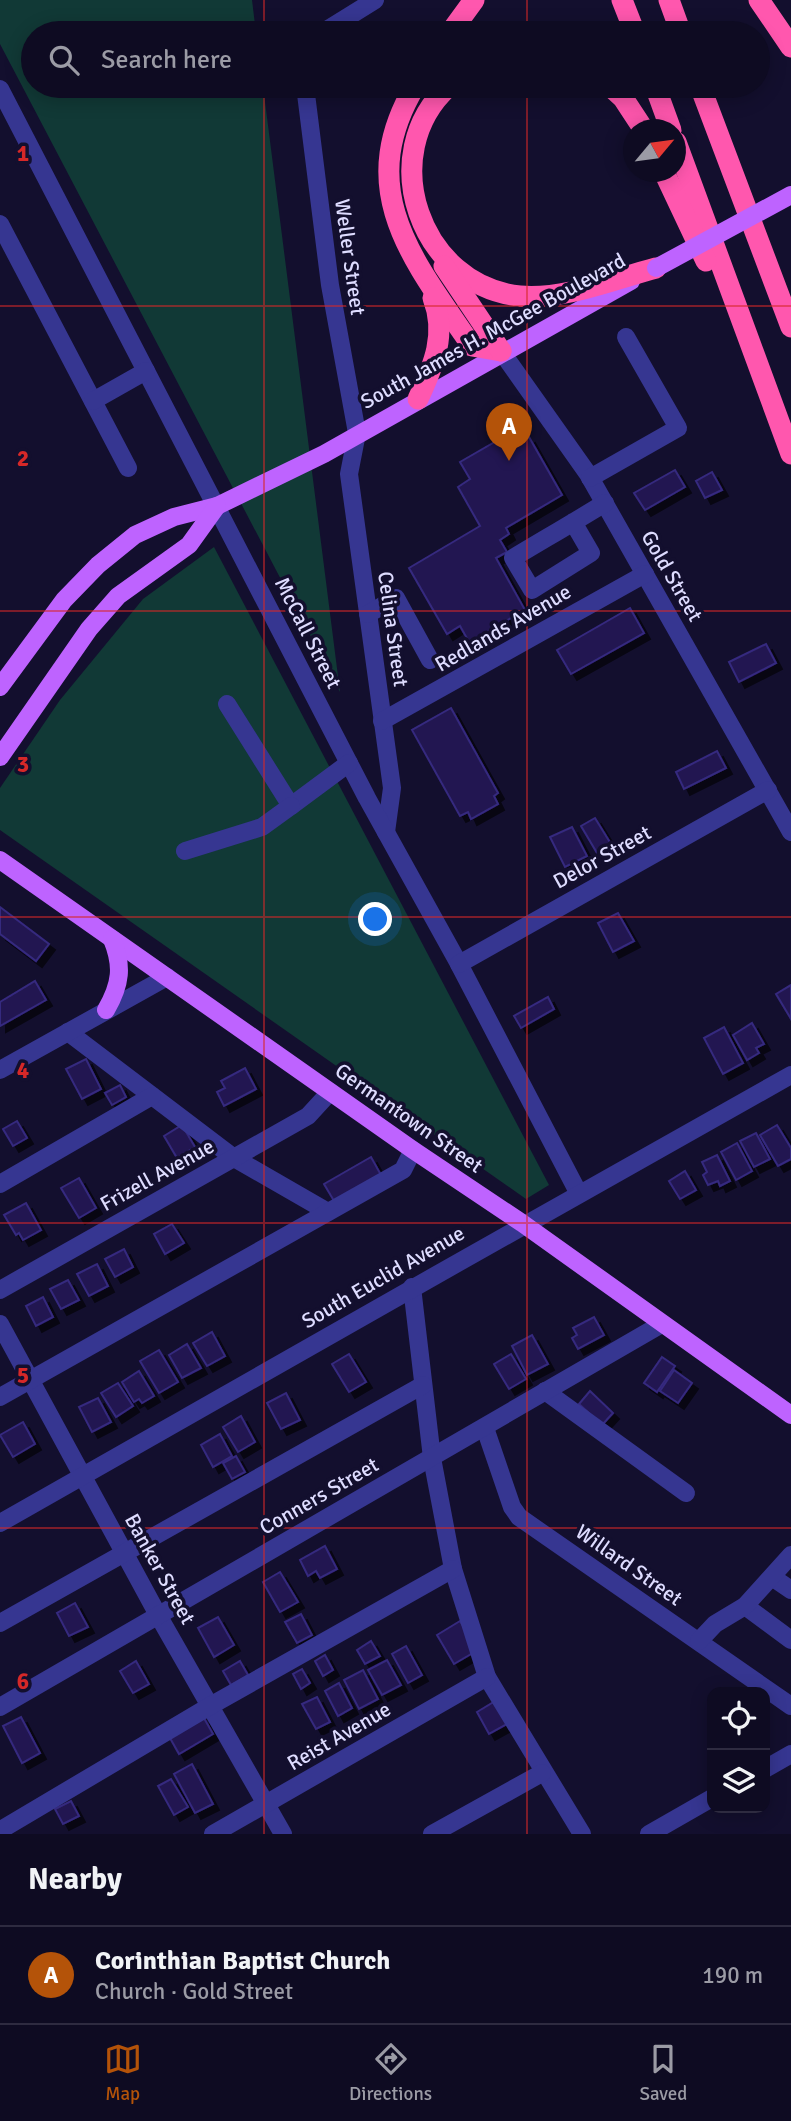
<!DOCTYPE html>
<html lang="en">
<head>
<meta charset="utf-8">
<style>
  body { margin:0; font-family:Signika,sans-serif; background:#17142a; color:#f1f3f6 }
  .controls { position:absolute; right:21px; bottom:21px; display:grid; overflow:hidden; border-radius:14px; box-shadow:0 4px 18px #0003 }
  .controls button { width:63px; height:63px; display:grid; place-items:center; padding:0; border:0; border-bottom:2px solid #2e2b40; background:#0e0b22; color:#f1f3f6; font:35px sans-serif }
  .compass { position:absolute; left:623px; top:119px; width:63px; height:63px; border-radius:50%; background:#0e0b22; box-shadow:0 4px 18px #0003; rotate:61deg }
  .you { position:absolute; left:376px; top:920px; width:24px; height:24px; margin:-18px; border:5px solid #fff; border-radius:50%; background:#1a73e8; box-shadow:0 0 0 10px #1a73e833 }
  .badge { display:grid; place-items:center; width:46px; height:46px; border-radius:50%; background:#b45309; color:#fff; font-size:23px; font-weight:700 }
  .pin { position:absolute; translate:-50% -58px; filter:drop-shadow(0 2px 4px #0008) }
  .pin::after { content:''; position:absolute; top:37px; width:24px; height:21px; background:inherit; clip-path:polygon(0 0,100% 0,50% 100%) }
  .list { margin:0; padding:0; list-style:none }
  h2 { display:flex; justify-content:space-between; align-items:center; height:91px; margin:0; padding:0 28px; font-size:30px }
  h2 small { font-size:23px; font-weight:400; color:#9b9ba5 }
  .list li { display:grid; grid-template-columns:46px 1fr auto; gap:21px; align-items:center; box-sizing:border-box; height:98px; padding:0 28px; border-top:2px solid #2e2b40 }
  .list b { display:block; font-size:26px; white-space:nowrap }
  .list p { margin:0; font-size:23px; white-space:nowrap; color:#9b9ba5 }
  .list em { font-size:23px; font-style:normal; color:#9b9ba5 }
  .icon { flex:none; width:38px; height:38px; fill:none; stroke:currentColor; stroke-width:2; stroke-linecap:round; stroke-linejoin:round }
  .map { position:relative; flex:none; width:791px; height:1834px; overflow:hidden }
  .search { position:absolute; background:#0e0b22; box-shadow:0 4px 18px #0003; left:21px; right:21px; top:21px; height:77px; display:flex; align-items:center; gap:18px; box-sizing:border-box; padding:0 24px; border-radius:38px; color:#9b9ba5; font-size:26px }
  .sheet { height:189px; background:#0e0b22 }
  nav { display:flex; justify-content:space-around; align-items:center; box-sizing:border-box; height:98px; border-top:2px solid #2e2b40; background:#0e0b22; font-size:19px; color:#9b9ba5 }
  nav a { display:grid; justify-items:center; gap:4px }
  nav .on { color:#b45309 }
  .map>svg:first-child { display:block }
  .green { fill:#113936 }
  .building { fill:#221951; stroke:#36297f; stroke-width:2; filter:url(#shadow) }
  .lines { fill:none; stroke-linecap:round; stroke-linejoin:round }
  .minor { stroke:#363691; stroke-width:18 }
  .major { stroke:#be63ff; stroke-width:18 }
  .highway { stroke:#ff57ae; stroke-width:21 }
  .major-bridge { stroke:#be63ff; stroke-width:18 }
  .grid { fill:none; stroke:#d62828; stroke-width:2; stroke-opacity:0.55 }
  .labels { text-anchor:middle; stroke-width:7; stroke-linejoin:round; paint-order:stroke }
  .street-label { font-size:21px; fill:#dedcff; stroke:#130f2e }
  .grid-label { font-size:23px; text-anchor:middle; font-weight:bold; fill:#d62828; stroke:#130f2e; stroke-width:7; stroke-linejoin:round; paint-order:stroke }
</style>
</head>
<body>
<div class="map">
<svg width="791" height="1834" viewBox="0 0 791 1834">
  <defs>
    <filter id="shadow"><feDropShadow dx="6" dy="6" stdDeviation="0" flood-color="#0009"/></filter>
  </defs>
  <rect width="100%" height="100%" fill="#130f2e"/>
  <g class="green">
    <path d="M0,0H252L256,33H33V86H263L340,692L0,44Z"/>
    <path d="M214,547L549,1185L526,1199L0,830V788L60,700L143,599Z"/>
  </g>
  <g class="building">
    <path d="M512,432L519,443L529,437L562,495L506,528L509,534L500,540L507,552L496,558L525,610L469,642L460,626L447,634L409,568L480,526L458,487L470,479L460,462Z"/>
    <path d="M675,470L685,487L645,510L634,493Z"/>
    <path d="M712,472L722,490L705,498L696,481Z"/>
    <path d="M630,608L644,633L571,674L557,650Z"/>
    <path d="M766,644L776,663L739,682L729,662Z"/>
    <path d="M451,708L498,793L494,796L498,804L471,819L468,812L460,816L412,730Z"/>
    <path d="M717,751L726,768L684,789L676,772Z"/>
    <path d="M595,818L611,844L597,853L581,826Z"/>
    <path d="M572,827L587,856L565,867L550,837Z"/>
    <path d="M0,907L49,944L36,961L0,934Z"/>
    <path d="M618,913L634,941L613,952L598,923Z"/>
    <path d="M35,981L46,1000L0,1026V1002Z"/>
    <path d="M791,985V1019L776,994Z"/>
    <path d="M548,997L554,1009L521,1028L514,1016Z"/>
    <path d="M752,1023L764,1044L756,1048L759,1053L747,1060L733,1035Z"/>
    <path d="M724,1027L743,1063L723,1074L704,1038Z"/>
    <path d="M86,1059L101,1089L82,1099L66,1069Z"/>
    <path d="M245,1068L256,1089L224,1106L217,1092L225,1088L221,1081Z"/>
    <path d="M120,1085L126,1097L112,1105L105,1093Z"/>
    <path d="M17,1121L27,1138L13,1146L3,1129Z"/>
    <path d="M182,1125L195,1147L177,1158L164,1136Z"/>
    <path d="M777,1125L791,1148V1159L778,1166L760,1135Z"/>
    <path d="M756,1133L770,1159L754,1167L740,1141Z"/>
    <path d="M737,1143L752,1171L736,1180L721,1152Z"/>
    <path d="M717,1155L730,1181L720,1186L718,1181L708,1185L703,1175L707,1172L702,1162Z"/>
    <path d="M371,1157L381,1175L334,1201L324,1184Z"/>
    <path d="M685,1171L696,1190L680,1199L669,1181Z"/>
    <path d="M79,1178L96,1208L79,1218L61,1188Z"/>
    <path d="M26,1203L41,1230L23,1240L19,1233L16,1235L4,1215Z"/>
    <path d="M172,1224L184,1243L165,1254L154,1234Z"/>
    <path d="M124,1249L133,1267L115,1277L105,1259Z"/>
    <path d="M97,1264L108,1286L89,1296L77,1274Z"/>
    <path d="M68,1280L79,1300L61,1309L50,1289Z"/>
    <path d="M43,1297L53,1317L36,1326L26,1306Z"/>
    <path d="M594,1317L604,1335L578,1349L572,1338L577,1335L573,1328Z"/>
    <path d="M212,1332L225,1356L207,1366L193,1343Z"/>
    <path d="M532,1335L548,1364L527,1375L512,1346Z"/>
    <path d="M187,1344L201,1368L182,1378L169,1355Z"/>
    <path d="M159,1350L178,1382L159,1393L140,1361Z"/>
    <path d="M349,1354L366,1382L349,1392L332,1364Z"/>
    <path d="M511,1354L526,1379L509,1389L494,1364Z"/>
    <path d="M662,1357L675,1366L657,1392L644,1383Z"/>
    <path d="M674,1370L692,1383L678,1403L660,1391Z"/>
    <path d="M139,1371L154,1396L142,1403L139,1399L134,1402L122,1382Z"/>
    <path d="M118,1383L133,1406L116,1417L101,1393Z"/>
    <path d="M590,1391L613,1413L602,1425L579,1404Z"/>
    <path d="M286,1393L300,1420L281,1429L267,1403Z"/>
    <path d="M98,1398L111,1422L92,1432L79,1407Z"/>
    <path d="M241,1416L255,1442L238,1452L223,1427Z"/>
    <path d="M23,1422L35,1444L13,1457L0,1435Z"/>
    <path d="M220,1434L232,1456L213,1467L201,1445Z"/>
    <path d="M236,1456L245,1472L232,1479L223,1463Z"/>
    <path d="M325,1546L337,1569L320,1578L316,1571L308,1576L300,1560Z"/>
    <path d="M280,1572L298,1602L280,1612L263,1582Z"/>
    <path d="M75,1603L88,1627L69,1636L57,1613Z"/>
    <path d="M301,1614L312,1635L297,1643L285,1622Z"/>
    <path d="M218,1617L234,1645L214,1657L198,1628Z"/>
    <path d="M460,1621L478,1650L454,1664L437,1635Z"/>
    <path d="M371,1641L380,1656L365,1664L357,1650Z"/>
    <path d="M406,1646L422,1675L408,1683L392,1654Z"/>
    <path d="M325,1655L333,1670L323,1676L315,1661Z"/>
    <path d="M387,1660L401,1685L382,1695L368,1670Z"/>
    <path d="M136,1661L149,1684L133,1693L120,1671Z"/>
    <path d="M240,1661L248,1675L231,1685L223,1671Z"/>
    <path d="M302,1669L310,1683L301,1689L293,1674Z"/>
    <path d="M363,1670L378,1699L359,1709L344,1680Z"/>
    <path d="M339,1683L352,1708L338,1716L325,1691Z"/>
    <path d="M317,1697L330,1722L316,1729L302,1704Z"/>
    <path d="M497,1700L509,1723L489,1734L477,1712Z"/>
    <path d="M21,1717L40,1753L22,1763L3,1726Z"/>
    <path d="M204,1718L213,1734L179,1754L170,1738Z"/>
    <path d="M192,1764L213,1804L195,1813L174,1774Z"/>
    <path d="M171,1779L188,1807L174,1815L158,1786Z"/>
    <path d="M71,1801L79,1816L63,1824L55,1809Z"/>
  </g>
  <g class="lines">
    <g class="minor">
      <path d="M322,33L375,0"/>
      <path d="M305,86L330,285L357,433L349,474L392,788L386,832"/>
      <path d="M0,89L367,798L459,964L579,1194"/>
      <path d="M0,224L128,468"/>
      <path d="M501,351L588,474L791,832"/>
      <path d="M93,401L146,371"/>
      <path d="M590,478L678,428L626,337"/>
      <path d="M573,522L591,553L532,590L513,558C543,540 574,522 605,503"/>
      <path d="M368,614L396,598L430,660"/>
      <path d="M227,704L291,806L349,763"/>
      <path d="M382,721L645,574"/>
      <path d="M185,851L262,827L291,806"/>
      <path d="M459,964L768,790"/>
      <path d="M68,1032L234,1158L328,1212"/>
      <path d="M0,1070L167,977"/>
      <path d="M0,1184L152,1096"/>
      <path d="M412,1287L432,1458L453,1569L487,1677L582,1834"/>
      <path d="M0,1290L308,1116L330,1092"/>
      <path d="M0,1324L158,1615L283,1834"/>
      <path d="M545,1391L686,1493"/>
      <path d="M0,1397L403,1170L413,1150"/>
      <path d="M485,1428L512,1507L519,1517L791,1706"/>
      <path d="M0,1523C263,1372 527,1224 791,1075"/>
      <path d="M772,1577L791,1590"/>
      <path d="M745,1606L791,1640"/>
      <path d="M0,1623L423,1385"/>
      <path d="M699,1641L715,1624L745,1606L791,1555"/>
      <path d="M0,1707L660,1325"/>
      <path d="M765,1769L791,1754"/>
      <path d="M4,1828L210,1706L453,1569"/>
      <path d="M213,1834L487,1677"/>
      <path d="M432,1834L542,1773"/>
      <path d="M649,1834L712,1798"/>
    </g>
    <g class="major">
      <path d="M0,687L64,600L98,565L135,535L174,517L217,506L324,454L631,281"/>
      <path d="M0,757L89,629L118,596L189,545L217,506"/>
      <path d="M0,860L413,1150L522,1223L791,1415"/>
      <path d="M106,1010C121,984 123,966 112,939"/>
    </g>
    <g class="highway">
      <path d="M622,0L635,33"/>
      <path d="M669,0L681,33"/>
      <path d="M759,0L791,47"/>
      <path d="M450,33L474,0"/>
      <path d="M415,86C353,190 413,260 472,346L501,351"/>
      <path d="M449,86C374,154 420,286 520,296C564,300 614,279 656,268"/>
      <path d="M610,86L623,98L644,130"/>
      <path d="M655,86L671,130"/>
      <path d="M700,86L791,327"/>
      <path d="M676,142L791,454"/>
      <path d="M664,172L706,261"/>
      <path d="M444,266L501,351"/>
      <path d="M418,399C434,365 447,334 433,298"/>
    </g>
    <path class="major-bridge" d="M656,268L791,195"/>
  </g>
  <path class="grid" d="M264,0V33M527,0V33M264,86V1834M527,86V1834M0,306H791M0,611H791M0,917H791M0,1223H791M0,1528H791"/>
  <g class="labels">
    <g class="street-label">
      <text transform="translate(350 257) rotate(82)" y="7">Weller Street</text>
      <text transform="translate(493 331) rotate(-29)" y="7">South James H. McGee Boulevard</text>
      <text transform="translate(672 576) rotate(60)" y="7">Gold Street</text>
      <text transform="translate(503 628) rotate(-30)" y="7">Redlands Avenue</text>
      <text transform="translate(393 629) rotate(82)" y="7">Celina Street</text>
      <text transform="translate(308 633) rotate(63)" y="7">McCall Street</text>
      <text transform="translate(602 857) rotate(-29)" y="7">Delor Street</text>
      <text transform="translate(409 1118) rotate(35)" y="7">Germantown Street</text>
      <text transform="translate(157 1175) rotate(-29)" y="7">Frizell Avenue</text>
      <text transform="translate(383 1277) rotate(-30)" y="7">South Euclid Avenue</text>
      <text transform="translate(319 1496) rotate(-30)" y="7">Conners Street</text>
      <text transform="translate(629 1565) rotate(35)" y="7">Willard Street</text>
      <text transform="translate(160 1569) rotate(61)" y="7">Banker Street</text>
      <text transform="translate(339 1736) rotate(-30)" y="7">Reist Avenue</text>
    </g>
  </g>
  <g class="grid-label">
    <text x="23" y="161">1</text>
    <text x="23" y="466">2</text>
    <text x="23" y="772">3</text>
    <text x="23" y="1078">4</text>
    <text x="23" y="1383">5</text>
    <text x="23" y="1689">6</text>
  </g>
</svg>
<div class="controls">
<button><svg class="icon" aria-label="locate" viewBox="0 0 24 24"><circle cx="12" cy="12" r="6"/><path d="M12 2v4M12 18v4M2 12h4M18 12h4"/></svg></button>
<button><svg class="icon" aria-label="layers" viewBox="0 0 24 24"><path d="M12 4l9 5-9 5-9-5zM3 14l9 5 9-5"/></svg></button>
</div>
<svg class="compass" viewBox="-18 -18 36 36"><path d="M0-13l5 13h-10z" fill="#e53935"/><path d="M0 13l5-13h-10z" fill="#9b9ba5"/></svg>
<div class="you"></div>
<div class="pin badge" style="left:509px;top:461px">A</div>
<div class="search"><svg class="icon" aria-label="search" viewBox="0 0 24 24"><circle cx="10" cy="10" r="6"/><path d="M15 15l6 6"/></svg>Search here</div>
</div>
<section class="sheet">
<h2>Nearby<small></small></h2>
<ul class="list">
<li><span class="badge">A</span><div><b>Corinthian Baptist Church</b><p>Church · Gold Street</p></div><em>190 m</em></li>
</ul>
</section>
<nav>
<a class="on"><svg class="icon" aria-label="map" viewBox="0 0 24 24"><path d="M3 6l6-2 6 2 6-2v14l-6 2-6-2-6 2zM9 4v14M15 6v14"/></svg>Map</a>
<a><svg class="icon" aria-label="directions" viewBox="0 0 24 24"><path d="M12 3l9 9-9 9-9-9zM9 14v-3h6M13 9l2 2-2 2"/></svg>Directions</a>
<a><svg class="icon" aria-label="saved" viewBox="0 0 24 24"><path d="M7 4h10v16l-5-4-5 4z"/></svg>Saved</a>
</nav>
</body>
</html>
